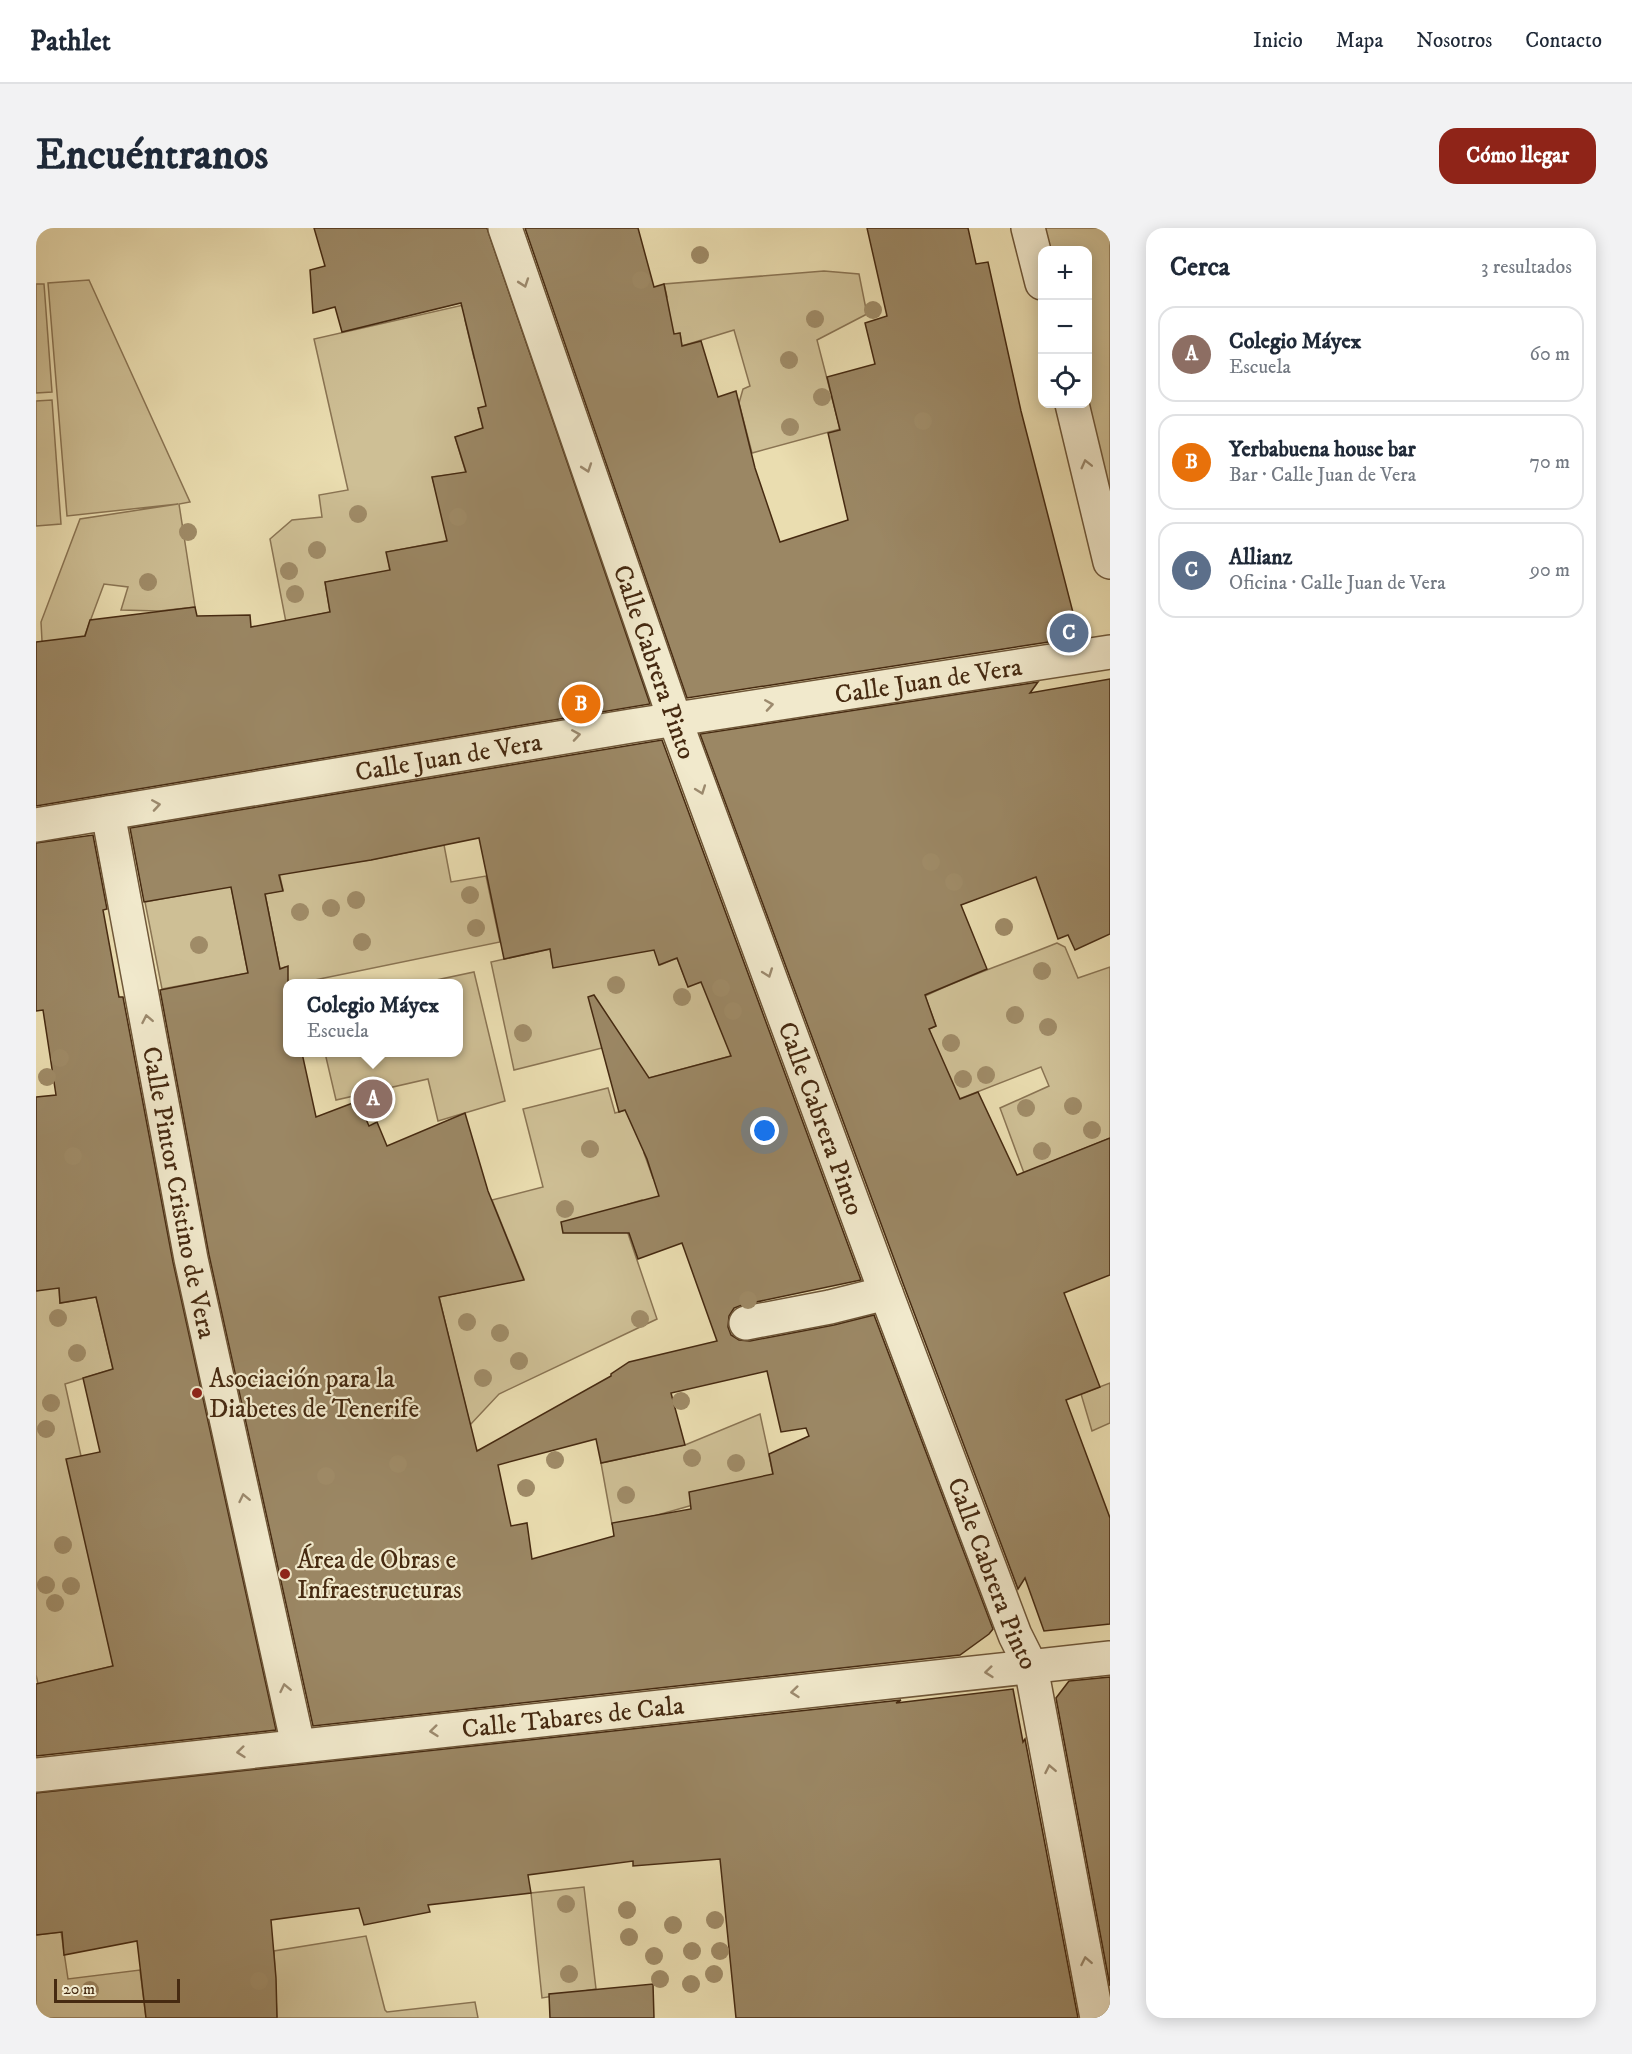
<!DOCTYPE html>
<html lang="es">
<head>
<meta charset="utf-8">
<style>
  body { margin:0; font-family:"IM FELL DW Pica",serif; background:#f2f2f3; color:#1f2937 }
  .controls { position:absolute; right:18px; top:18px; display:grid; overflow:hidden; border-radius:12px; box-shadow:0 3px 15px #0003 }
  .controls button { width:54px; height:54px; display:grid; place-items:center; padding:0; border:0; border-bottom:2px solid #e0e1e3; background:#fff; color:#1f2937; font:30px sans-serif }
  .scale { position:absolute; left:18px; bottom:15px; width:126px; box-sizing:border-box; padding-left:6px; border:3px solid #462a11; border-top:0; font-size:16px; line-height:21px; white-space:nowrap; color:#462a11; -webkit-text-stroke:4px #f1e9cc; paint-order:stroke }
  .you { position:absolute; left:729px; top:903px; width:21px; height:21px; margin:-15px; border:4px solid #fff; border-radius:50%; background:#1a73e8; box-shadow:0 0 0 9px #1a73e833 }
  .badge { display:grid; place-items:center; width:39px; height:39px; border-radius:50%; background:#8f2418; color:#fff; font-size:20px; font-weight:700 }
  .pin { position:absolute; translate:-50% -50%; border:3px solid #fff; box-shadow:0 2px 6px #0006 }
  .popup { position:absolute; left:247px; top:751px; width:180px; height:78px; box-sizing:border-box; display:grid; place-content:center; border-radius:12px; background:#fff; filter:drop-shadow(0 2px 4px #0005); font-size:20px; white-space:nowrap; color:#747a83 }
  .popup b { font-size:22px; color:#1f2937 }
  .popup::after { content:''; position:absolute; left:50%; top:100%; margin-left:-12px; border:12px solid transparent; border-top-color:#fff }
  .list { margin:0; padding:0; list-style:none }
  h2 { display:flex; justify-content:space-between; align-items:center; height:78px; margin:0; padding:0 24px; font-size:26px }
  h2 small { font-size:20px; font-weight:400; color:#747a83 }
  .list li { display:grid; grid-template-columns:39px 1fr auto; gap:18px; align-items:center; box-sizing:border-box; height:96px; margin:0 12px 12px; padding:0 12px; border:2px solid #e0e1e3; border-radius:18px }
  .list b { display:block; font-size:22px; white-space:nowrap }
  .list p { margin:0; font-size:20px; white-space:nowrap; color:#747a83 }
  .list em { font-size:20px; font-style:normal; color:#747a83 }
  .icon { flex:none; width:33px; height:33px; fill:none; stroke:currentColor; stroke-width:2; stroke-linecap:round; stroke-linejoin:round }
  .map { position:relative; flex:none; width:1074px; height:1790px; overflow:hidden; border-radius:18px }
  header { display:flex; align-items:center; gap:36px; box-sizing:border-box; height:84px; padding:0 30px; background:#fff; border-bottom:2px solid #e0e1e3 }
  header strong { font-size:28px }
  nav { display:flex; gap:33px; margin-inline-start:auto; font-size:21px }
  .intro { display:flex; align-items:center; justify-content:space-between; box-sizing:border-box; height:144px; padding:0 36px }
  h1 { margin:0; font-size:42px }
  .button { padding:15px 27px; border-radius:18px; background:#8f2418; color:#fff; font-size:21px; font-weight:700 }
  main { display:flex; gap:36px; padding:0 36px }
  aside { flex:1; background:#fff; border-radius:18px; box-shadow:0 3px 15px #0003 }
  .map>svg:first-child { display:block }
  .green { fill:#cebf95; stroke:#8a7453; stroke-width:1.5 }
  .building { fill:#9b8764; stroke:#462a11; stroke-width:1.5; fill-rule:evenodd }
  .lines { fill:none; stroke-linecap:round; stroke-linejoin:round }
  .minor-casing { stroke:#6f5739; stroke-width:36 }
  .minor { stroke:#f1e9cc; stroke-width:33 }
  .tree { fill:#9f8b67 }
  .oneway { stroke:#9c8a6e }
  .poi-dot { fill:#8f2418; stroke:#f1e9cc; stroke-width:2 }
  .labels { text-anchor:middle; stroke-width:4.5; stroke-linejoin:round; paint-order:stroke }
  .street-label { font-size:26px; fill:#462a11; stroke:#f1e9cc }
  .poi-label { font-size:26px; fill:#462a11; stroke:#f1e9cc; text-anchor:start }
</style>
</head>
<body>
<header>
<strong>Pathlet</strong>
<nav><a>Inicio</a><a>Mapa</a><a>Nosotros</a><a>Contacto</a></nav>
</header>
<div class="intro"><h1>Encuéntranos</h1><a class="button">Cómo llegar</a></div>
<main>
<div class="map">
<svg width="1074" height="1790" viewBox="0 0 1074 1790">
  <rect width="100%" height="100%" fill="#eaddb0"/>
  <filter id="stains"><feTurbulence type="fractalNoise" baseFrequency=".00333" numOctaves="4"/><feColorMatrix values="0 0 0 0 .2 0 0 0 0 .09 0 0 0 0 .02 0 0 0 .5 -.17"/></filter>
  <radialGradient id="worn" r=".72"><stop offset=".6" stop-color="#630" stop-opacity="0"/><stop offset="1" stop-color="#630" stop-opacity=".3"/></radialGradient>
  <g class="green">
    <path d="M992,0H1074V334L1052,176V22H1006Z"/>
    <path d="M788,43L823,46L831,86L781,112L804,201L716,225L703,175L707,161L714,158L698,102L646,118L644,105L605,114L631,69L628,56Z"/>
    <path d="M53,52L154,274L143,276L159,379L123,383L85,382L92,359L68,356L40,431L6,413L5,394L44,291L142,276L31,288L12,55Z"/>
    <path d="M0,56H8L16,164L0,165Z"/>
    <path d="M436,75L429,92L438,130L458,177L442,180L447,200L419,209L430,245L396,249L414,312L351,324L354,343L289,354L294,384L275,388L253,410L234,311L256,292L286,289L283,267L312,262L278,111Z"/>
    <path d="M16,172L25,296L0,298V173Z"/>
    <path d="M408,617L415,654L450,648L464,714L264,755H252L249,739L244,741L229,666L247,662L243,644L334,632Z"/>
    <path d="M195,658L212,745L126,761L109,674Z"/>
    <path d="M1021,715L1029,719L1042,750L1074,739V910L988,945L964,880L1013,858L1005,839L918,873L893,801L900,798L889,768C932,747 977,733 1021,715Z"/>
    <path d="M514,721L517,739L618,721L624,737L641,730L652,758L708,738L695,828L594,855L602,834L595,825L566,820L478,842L455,734Z"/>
    <path d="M438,744L469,873L402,893L392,851L300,872L289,825L422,824V756L386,755Z"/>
    <path d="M572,860L579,885L607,877L608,925L617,950L628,947L641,991L614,999L606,972L583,979L621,1091L463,1166L434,1197L403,1069L488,1051L456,972L507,959L487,881Z"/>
    <path d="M23,1058L24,1075L60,1069L77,1141L29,1156L45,1228L77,1438L2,1456L0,1447V1063Z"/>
    <path d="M1074,1155V1195L1056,1203L1045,1166Z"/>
    <path d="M724,1186L740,1260L671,1273L618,1288L576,1296L565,1235L649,1217Z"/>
    <path d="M548,1659L560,1761L506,1770L495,1665Z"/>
    <path d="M25,1704L32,1751L104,1742L110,1790H0V1707Z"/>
    <path d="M330,1708L349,1782L351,1784L439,1774L442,1790H241L238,1723Z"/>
  </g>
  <g class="building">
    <path d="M278,0H451L614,476L0,578V414L49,408L54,392L159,379L161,388L214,387L215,399L294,384L289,354L354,342L350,324L411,313L396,249L430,244L419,209L447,200L442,180L450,178L425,75L306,104L299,79L277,85L274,42L289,38Z"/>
    <path d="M489,0H602L618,59L628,56L638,106L644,105L646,118L665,113L682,169L700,163L719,240L744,314L812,292L792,205L804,202L791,149L839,136L829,95L851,88L831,0H932L940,36L952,34L985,183L1041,400L1032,411L651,470Z"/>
    <path d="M1074,451V706L1039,722L1032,707L1022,711L1000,649L925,677L951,741L889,767L900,798L893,801L924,871L942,864L981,947L1074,910V1047L1028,1065L1064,1159L1030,1172L1074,1290V1396L1008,1403L989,1350L982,1361L868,1058L664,506L1002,454L994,465Z"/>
    <path d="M626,512L825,1052L706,1077L698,1080L693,1088L692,1099L695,1107L703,1112L714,1113L798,1097L838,1087L957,1401L953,1406L924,1427L277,1498L173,1027L124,762L212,745L195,659L108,674L94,600ZM443,610L468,731L514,721L517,740L618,722L623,737L641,730L652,759L665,754L695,828L613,850L558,767L552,769L583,884L589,882L611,931L623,968L525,994L527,1005H593L602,1031L646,1015L681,1113L593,1134L575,1146V1148L441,1223L403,1069L488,1052L452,963L429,885L351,918L341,894L333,898L322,873L280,889L266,825H252V738L244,741L229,666L247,663L243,647L335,632ZM731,1143L745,1204L770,1200L773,1208L733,1226L737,1246L653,1264L655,1281L576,1295L578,1308L496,1331L491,1295L475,1298L462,1237L560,1211L565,1235L649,1217L635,1165Z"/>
    <path d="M57,607L71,681L67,682L83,769H87L137,1034L240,1502L0,1528V1456L77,1438L30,1231L64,1224L47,1150L77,1141L60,1069L24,1075L23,1060L0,1063V869L20,867L7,782L0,783V615Z"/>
    <path d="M1074,1449V1758L1020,1470L1033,1453Z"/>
    <path d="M977,1461L987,1514L989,1511L1042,1790H700L684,1631L597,1638V1633L492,1647L495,1665L392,1677L394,1684L328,1697L323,1680L235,1692L240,1750L241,1790H110L101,1713L28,1727L26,1704L0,1707V1565L865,1472L860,1475Z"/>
    <path d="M617,1756L618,1790H514L513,1766Z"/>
  </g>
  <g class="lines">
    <g class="minor-casing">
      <g id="minor">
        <path id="s1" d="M469,0L639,492L850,1065L979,1407L995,1439L1061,1790"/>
        <path d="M992,0L1006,55"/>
        <path d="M1036,176L1074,334"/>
        <path id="s2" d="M72,585L155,1031L262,1517"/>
        <path id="s3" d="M0,597L595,498L1074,424"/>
        <path d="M710,1095L794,1079L850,1065"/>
        <path id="s4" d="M0,1547L1074,1430"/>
      </g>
    </g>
    <use href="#minor" class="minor"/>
  </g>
  <g class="tree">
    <circle cx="664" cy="27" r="9"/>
    <circle cx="605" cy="52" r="9"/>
    <circle cx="837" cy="82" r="9"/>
    <circle cx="779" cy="91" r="9"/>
    <circle cx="753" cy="132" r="9"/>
    <circle cx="786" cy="169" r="9"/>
    <circle cx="887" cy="193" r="9"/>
    <circle cx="754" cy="199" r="9"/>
    <circle cx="322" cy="286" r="9"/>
    <circle cx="422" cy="289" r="9"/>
    <circle cx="152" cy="304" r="9"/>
    <circle cx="281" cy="322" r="9"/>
    <circle cx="253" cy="343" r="9"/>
    <circle cx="112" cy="354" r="9"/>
    <circle cx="259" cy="366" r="9"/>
    <circle cx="895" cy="634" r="9"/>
    <circle cx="918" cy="654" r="9"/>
    <circle cx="434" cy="667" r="9"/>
    <circle cx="320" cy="672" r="9"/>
    <circle cx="295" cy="680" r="9"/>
    <circle cx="264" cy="684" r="9"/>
    <circle cx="968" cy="699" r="9"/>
    <circle cx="440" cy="700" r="9"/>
    <circle cx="326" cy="714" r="9"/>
    <circle cx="163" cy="717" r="9"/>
    <circle cx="1006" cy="743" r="9"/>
    <circle cx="580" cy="757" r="9"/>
    <circle cx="685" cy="760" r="9"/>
    <circle cx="646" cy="769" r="9"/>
    <circle cx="697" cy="783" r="9"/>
    <circle cx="979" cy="787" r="9"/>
    <circle cx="1012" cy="799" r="9"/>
    <circle cx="487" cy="805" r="9"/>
    <circle cx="915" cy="815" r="9"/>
    <circle cx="24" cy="830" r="9"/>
    <circle cx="950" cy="847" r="9"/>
    <circle cx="11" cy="849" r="9"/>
    <circle cx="927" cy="851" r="9"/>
    <circle cx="1037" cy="878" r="9"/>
    <circle cx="990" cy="880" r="9"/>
    <circle cx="1056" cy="902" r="9"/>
    <circle cx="554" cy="921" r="9"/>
    <circle cx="1006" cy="923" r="9"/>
    <circle cx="37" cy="928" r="9"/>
    <circle cx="529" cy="981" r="9"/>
    <circle cx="712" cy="1072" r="9"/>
    <circle cx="22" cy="1090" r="9"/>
    <circle cx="604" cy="1091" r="9"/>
    <circle cx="431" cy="1094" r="9"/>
    <circle cx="464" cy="1105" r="9"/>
    <circle cx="41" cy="1125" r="9"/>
    <circle cx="483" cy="1133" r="9"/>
    <circle cx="447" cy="1150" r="9"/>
    <circle cx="645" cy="1173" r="9"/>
    <circle cx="15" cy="1175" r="9"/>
    <circle cx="10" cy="1201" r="9"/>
    <circle cx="656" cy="1230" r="9"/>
    <circle cx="519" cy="1232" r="9"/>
    <circle cx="700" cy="1235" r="9"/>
    <circle cx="362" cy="1236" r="9"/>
    <circle cx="290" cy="1248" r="9"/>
    <circle cx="490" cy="1260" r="9"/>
    <circle cx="590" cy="1267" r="9"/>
    <circle cx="27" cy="1317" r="9"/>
    <circle cx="10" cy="1357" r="9"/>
    <circle cx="35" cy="1358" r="9"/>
    <circle cx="19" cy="1375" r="9"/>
    <circle cx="530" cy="1676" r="9"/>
    <circle cx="591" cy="1682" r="9"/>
    <circle cx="679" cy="1692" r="9"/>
    <circle cx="637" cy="1697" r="9"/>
    <circle cx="593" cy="1709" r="9"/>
    <circle cx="656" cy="1723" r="9"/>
    <circle cx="684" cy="1723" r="9"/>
    <circle cx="618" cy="1728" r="9"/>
    <circle cx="533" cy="1746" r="9"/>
    <circle cx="678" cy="1746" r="9"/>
    <circle cx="624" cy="1751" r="9"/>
    <circle cx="223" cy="1753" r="9"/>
    <circle cx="655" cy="1756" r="9"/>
    <circle cx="54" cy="1762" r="9"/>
  </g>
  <defs><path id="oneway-chevron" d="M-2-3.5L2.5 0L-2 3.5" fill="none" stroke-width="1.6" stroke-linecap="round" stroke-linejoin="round" transform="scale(1.5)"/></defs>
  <g class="oneway">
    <use href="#oneway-chevron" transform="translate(488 55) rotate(71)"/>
    <use href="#oneway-chevron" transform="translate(1050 236) rotate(-104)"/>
    <use href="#oneway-chevron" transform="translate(551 240) rotate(71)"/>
    <use href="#oneway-chevron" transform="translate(733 477) rotate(-9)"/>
    <use href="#oneway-chevron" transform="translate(540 507) rotate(-9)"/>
    <use href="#oneway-chevron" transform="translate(665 562) rotate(70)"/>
    <use href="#oneway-chevron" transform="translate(120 577) rotate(-9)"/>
    <use href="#oneway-chevron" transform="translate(732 745) rotate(70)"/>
    <use href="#oneway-chevron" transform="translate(111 791) rotate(-101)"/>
    <use href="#oneway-chevron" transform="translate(208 1270) rotate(-102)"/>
    <use href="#oneway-chevron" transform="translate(953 1444) rotate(174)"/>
    <use href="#oneway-chevron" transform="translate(249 1460) rotate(-102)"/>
    <use href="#oneway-chevron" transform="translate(759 1464) rotate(174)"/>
    <use href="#oneway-chevron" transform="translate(398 1503) rotate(174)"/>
    <use href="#oneway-chevron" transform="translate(205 1524) rotate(174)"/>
    <use href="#oneway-chevron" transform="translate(1014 1541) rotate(-101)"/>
    <use href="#oneway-chevron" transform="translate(1050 1733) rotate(-101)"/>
  </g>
  <g class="poi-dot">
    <circle cx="161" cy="1165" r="6"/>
    <circle cx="249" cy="1346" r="6"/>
  </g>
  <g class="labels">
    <g class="street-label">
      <text dy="9" stroke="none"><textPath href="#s1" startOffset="459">Calle Cabrera Pinto</textPath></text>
      <text dy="9" stroke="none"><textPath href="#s3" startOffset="904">Calle Juan de Vera</textPath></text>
      <text dy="9" stroke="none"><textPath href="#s3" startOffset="418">Calle Juan de Vera</textPath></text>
      <text dy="9" stroke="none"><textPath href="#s1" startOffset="945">Calle Cabrera Pinto</textPath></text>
      <text dy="9" stroke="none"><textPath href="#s2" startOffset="386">Calle Pintor Cristino de Vera</textPath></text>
      <text dy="9" stroke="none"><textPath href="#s1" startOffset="1431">Calle Cabrera Pinto</textPath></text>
      <text dy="9" stroke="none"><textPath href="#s4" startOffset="540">Calle Tabares de Cala</textPath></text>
    </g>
    <g class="poi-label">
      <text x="173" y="1159">Asociación para la<tspan x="173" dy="30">Diabetes de Tenerife</tspan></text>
      <text x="261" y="1340">Área de Obras e<tspan x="261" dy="30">Infraestructuras</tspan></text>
    </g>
  </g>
  <rect width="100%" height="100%" filter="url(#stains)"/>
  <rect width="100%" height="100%" fill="url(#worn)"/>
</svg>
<div class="controls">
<button>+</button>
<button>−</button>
<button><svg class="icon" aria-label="locate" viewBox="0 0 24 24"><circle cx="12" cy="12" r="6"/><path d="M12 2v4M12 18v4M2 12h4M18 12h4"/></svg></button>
</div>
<div class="scale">20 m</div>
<div class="you"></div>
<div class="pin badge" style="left:337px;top:871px;background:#8d6e63">A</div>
<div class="popup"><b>Colegio Máyex</b>Escuela</div>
<div class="pin badge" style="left:545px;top:476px;background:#e8710a">B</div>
<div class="pin badge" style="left:1033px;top:405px;background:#5c6f8a">C</div>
</div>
<aside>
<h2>Cerca<small>3 resultados</small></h2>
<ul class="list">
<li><span class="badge" style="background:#8d6e63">A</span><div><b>Colegio Máyex</b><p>Escuela</p></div><em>60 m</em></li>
<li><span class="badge" style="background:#e8710a">B</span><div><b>Yerbabuena house bar</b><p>Bar · Calle Juan de Vera</p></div><em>70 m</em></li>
<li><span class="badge" style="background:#5c6f8a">C</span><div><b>Allianz</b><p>Oficina · Calle Juan de Vera</p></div><em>90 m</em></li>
</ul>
</aside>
</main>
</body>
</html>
